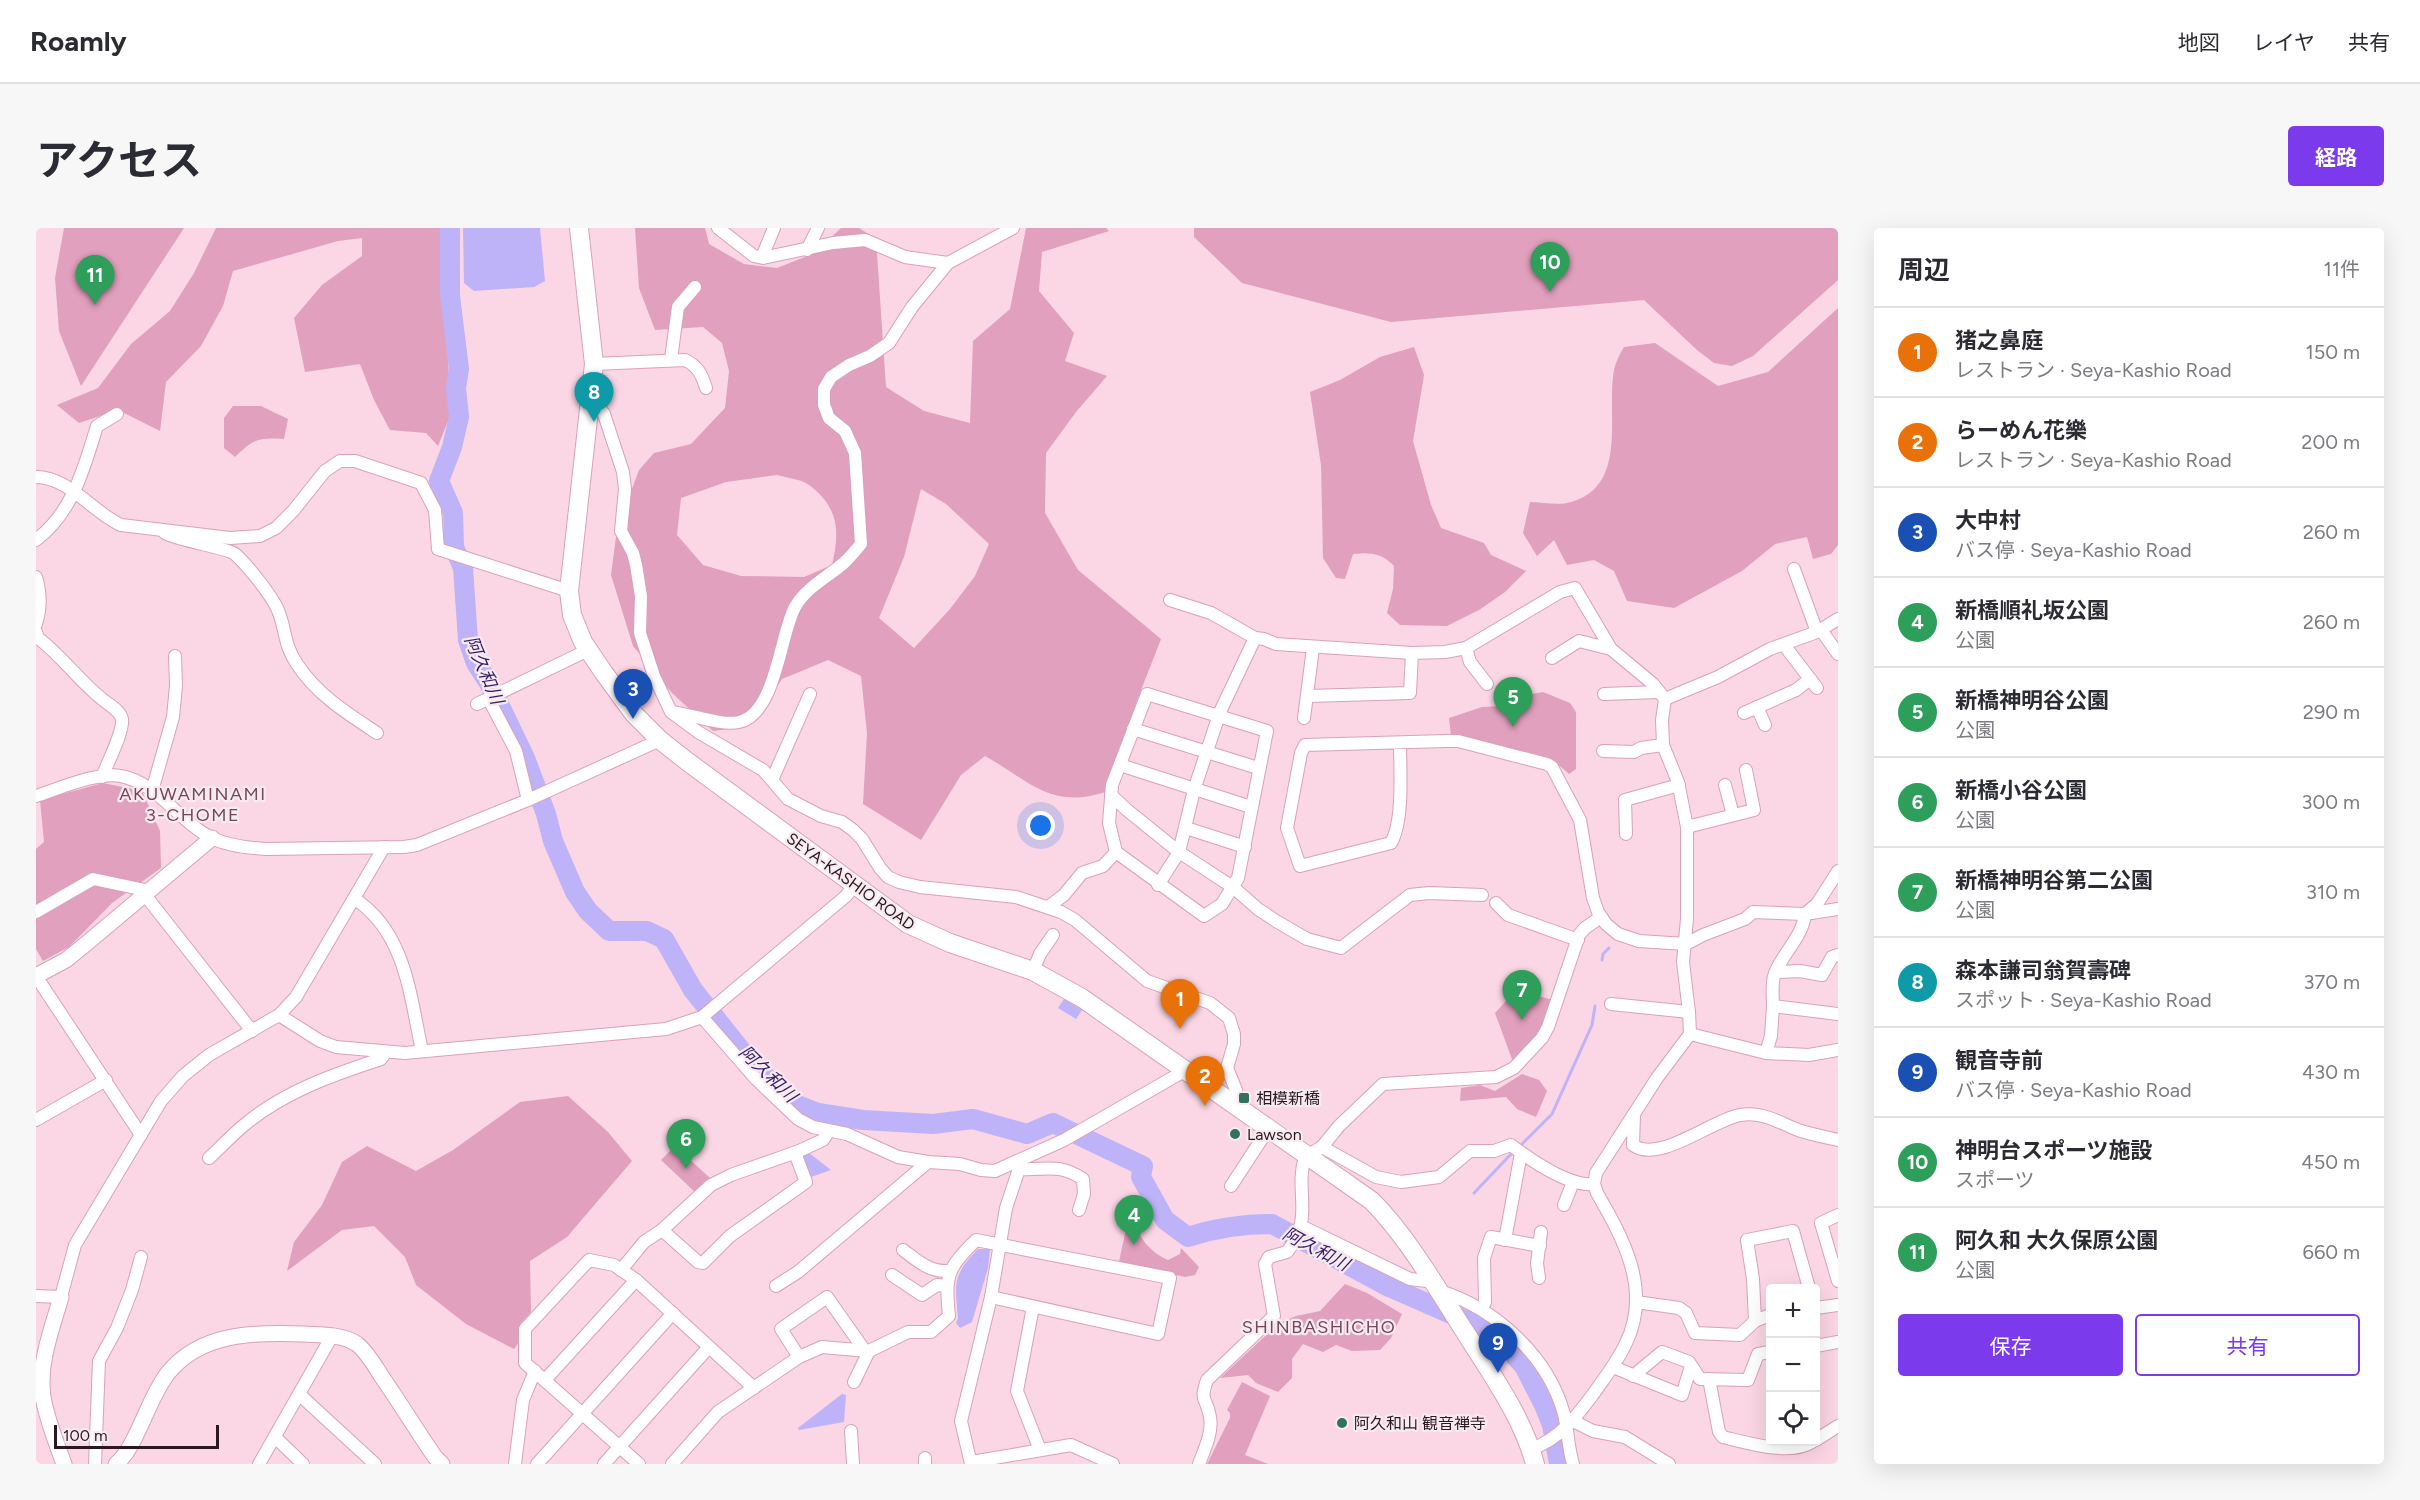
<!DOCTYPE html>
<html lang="ja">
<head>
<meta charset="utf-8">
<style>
  body { margin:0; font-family:Figtree,"Noto Sans JP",sans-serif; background:#f7f7f7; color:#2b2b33 }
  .controls { position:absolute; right:18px; bottom:18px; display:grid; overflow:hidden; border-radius:6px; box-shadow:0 6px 24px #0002 }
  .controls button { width:54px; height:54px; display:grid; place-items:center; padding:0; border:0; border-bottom:2px solid #e1e1e2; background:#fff; color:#2b2b33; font:30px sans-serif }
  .scale { position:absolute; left:18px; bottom:15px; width:165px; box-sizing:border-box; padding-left:6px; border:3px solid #2c1720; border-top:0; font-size:16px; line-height:21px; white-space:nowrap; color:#2c1720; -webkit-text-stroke:4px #f8ebf0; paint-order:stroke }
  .you { position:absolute; left:1005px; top:598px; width:21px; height:21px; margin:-15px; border:4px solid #fff; border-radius:50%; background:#1a73e8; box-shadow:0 0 0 9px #1a73e833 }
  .badge { display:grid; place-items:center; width:39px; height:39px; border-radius:50%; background:#7c3aed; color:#fff; font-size:20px; font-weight:700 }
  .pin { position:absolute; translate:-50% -50px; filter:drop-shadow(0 2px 3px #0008) }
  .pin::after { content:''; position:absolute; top:32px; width:21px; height:18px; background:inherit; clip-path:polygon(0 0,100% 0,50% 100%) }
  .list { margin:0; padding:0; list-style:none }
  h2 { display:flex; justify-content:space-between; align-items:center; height:78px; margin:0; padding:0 24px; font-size:26px }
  h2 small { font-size:20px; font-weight:400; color:#7c7c81 }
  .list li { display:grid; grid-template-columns:39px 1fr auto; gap:18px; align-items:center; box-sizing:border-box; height:90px; padding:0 24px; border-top:2px solid #e1e1e2 }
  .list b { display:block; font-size:22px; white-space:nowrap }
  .list p { margin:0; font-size:20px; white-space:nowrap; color:#7c7c81 }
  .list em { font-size:20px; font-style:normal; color:#7c7c81 }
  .actions { display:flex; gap:12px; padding:18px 24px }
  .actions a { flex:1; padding:14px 0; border:2px solid #7c3aed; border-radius:6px; text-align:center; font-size:21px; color:#7c3aed }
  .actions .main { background:#7c3aed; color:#fff }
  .icon { flex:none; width:33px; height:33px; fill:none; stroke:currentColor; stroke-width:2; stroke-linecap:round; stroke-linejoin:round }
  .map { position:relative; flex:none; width:1802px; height:1236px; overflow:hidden; border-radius:6px }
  header { display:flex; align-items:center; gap:36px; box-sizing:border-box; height:84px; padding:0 30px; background:#fff; border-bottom:2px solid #e1e1e2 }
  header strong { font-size:28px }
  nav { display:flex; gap:33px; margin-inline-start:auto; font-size:21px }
  .intro { display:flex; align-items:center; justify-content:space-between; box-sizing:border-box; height:144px; padding:0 36px }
  h1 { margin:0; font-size:42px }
  .button { padding:15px 27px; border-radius:6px; background:#7c3aed; color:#fff; font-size:21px; font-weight:700 }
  main { display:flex; gap:36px; padding:0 36px }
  aside { flex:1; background:#fff; border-radius:6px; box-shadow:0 6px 24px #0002 }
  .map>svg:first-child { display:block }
  .green { fill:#e1a0bd; fill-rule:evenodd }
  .water { fill:#beb3f8 }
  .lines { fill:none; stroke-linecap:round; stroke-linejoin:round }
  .stream { stroke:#beb3f8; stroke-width:3 }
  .river { stroke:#beb3f8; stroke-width:20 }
  .minor-casing { stroke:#daa1ba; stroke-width:14 }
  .tertiary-casing { stroke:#daa1ba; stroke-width:17 }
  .secondary-casing { stroke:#daa1ba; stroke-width:20 }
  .minor { stroke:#fff; stroke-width:12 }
  .tertiary { stroke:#fff; stroke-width:15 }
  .secondary { stroke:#fff; stroke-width:18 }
  .poi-dot { fill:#32715e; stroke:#f8ebf0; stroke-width:2 }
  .labels { text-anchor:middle; stroke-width:4.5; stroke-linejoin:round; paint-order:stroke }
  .street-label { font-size:16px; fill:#2c1720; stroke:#f8ebf0 }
  .poi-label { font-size:16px; fill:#2c1720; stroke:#f8ebf0; text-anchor:start }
  .water-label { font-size:18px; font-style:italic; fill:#351d6b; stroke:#f8ebf0 }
  .neighbourhood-label { font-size:18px; letter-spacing:1.5px; fill:#76455c; stroke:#f8ebf0 }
</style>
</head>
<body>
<header>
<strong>Roamly</strong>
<nav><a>地図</a><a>レイヤ</a><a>共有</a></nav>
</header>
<div class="intro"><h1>アクセス</h1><a class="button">経路</a></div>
<main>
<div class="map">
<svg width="1802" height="1236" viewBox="0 0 1802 1236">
  <rect width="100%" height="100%" fill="#fbd6e5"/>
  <g class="green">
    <path d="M28,0H148L45,158L23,103L19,50Z"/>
    <path d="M180,0H405L415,186L402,218L390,205L354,202L338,172L324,136L269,144L258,90L286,57L326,28V10L302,13L197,43L187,78L165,118L130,154L124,203L82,182L43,195L21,177L62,160L95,116L134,83L158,45Z"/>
    <path d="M599,0H669L673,16L708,36L741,40L779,25L805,0H823L840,11L850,159L888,183L934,195L937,113L974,81L990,0H1070L1073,3L1006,24L1003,63L1038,105L1029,133L1071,148L1040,184L1010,225L1009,285L1042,342L1125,411L1100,475L1072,563C1015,583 994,553 949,528L925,547L885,612L827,576L831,505L825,448L792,432L746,451L732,473L709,499L677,503L636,465L597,418L575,347L581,301L603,242L618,225L655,216L689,180L693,143L686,115L667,99L619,102L603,60ZM741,247C751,250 765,251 773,257C803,279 804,304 796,337L768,349L705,348L667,337L641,307L645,270L690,254ZM885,261L910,276L953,316L939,348L914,381L878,420L843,390L868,329Z"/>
    <path d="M1158,0H1802V52L1717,128L1696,138L1678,135L1661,122L1608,72L1355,94L1206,55L1158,9Z"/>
    <path d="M1802,80V317L1795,326L1777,331L1771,309L1739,316L1706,343L1638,380L1591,373L1578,343L1558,332L1531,337L1518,312L1501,328L1487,305L1494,274C1506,274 1523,278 1535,274C1590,259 1572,192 1577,149C1578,138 1582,129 1588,119L1619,115L1682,158L1732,144Z"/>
    <path d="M1378,119L1388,147L1377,213L1395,277L1405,300L1448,315L1455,327L1490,343L1469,364L1443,382L1411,398L1364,397L1351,385L1357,361L1358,338C1347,325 1333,324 1317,326L1309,351L1300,350L1287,330L1285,237L1274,164L1304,152L1344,129Z"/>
    <path d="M197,178H225L252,191L248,211C222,209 218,211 199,229L188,220V190Z"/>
    <path d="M1507,464L1534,475L1540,484V541L1533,546L1518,533L1433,510L1415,508L1413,490L1446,479L1466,478L1496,466Z"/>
    <path d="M67,555L106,563L124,603L125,640L76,675L33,719L7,733L0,721V621L8,614L4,572Z"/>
    <path d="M1480,762L1517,772L1508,799L1477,834L1459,785Z"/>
    <path d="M1486,846L1503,852L1511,863L1500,889L1481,881L1470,869L1424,873L1425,860L1444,857L1459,863Z"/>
    <path d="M532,868L572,904L596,933L531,1009L494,1033L495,1084L484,1096L483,1114L478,1121L430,1096L380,1057L369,1029L338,998L306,1002L251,1043L258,1014L286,977L306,934L331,918L380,943L417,922L484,874Z"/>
    <path d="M639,918L675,951L660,965L625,932Z"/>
    <path d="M1093,987C1103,1007 1111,1023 1132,1032L1144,1026L1145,1020L1163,1039L1159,1047L1149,1049L1083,1034Z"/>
    <path d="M1309,1056L1331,1065L1366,1086L1355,1110L1344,1122L1316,1123L1300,1117L1287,1124L1267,1116L1256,1131V1150L1242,1164L1220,1155L1212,1147L1184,1150L1242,1096L1260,1088L1284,1083Z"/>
    <path d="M1206,1154L1234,1168L1209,1227L1232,1236H1171L1194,1190V1185L1191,1182Z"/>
  </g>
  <g class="water">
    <path d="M427,0H504L509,53L498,59L438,63L428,55Z"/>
    <path d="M1028,771L1046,782L1040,791L1022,780Z"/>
    <path d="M773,925L795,942L772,950L766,931L768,926Z"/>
    <path d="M942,1021H954L952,1040L936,1094L924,1100L920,1095L922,1090C919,1054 916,1048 942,1021Z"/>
    <path d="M806,1166L810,1167L808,1194L763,1202L762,1200Z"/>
  </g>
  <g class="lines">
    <g class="stream">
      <path d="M1566,732L1567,726L1573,720"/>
      <path d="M1483,919L1516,886L1556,797L1559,778"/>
      <path d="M1438,965L1478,923"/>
    </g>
    <path class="river" d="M414,0V68L423,141L420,160L423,189L416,219L403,253L417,285L418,319L427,340L432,412L440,435L453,455L489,530L510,586L517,613L539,664L552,683L573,703H611L628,711L657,762L716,836L759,876L782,885L827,892L897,896L937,891L991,906L1017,895L1107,938L1105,949L1129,992L1152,1009C1179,1000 1207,996 1236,996L1349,1057L1438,1096L1477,1126L1488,1138L1508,1177L1516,1197L1523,1236"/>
    <g class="minor-casing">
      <g id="minor">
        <path d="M682,0L718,28L727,30L797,15L829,12L869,29L912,35"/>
        <path d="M771,22L782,0"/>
        <path d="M726,29L738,0"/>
        <path d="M635,131L642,79L659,59"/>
        <path d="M558,136L649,132C662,138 666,147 670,160"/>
        <path d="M555,169L568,186L587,244L589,261L585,303L597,325L600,337L605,368L604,405L618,448L635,484L662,504L727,542L752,571L785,588L806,594L817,602L826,611L844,640L852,649L863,654L884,659L980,669L1025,684L1039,692L1111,753L1174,775L1193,790L1198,806V816L1191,840L1200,862L1202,878"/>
        <path d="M0,249C33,249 56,284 85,297L194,310L224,308L240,300L257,283L289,243L304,233H319L385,255L399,282L402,321L533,363"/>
        <path d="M129,305C144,313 192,320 199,326C212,338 233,364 241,380C250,399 247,416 261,436C280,466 312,486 341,505"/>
        <path d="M0,312C37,284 48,240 61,198L81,186"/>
        <path d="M1758,341L1781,404"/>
        <path d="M0,349C5,365 5,380 0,396"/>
        <path d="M1134,372L1175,385L1219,410L1228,411L1240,416L1376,425L1409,424L1430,420L1524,364L1539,360L1575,421L1617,456L1629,471L1626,492L1627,517L1642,554L1651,599V691L1647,734L1653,784L1654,806L1621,850L1560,945L1558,956L1561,965C1587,1010 1616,1062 1590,1115C1582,1133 1569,1149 1558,1165C1540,1189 1524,1211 1495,1221"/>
        <path d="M1785,402L1802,426"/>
        <path d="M0,404L2,410C26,428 43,453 66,471C73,477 84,482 86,491C88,503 71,536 66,549"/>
        <path d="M1748,417L1781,460"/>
        <path d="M1430,420L1434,434L1451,456"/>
        <path d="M1516,430L1543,413L1575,421"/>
        <path d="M1111,466L1231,503L1202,650L1186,676L1168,688L1080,624L1073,595L1076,557Z"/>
        <path d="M1568,466L1623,464"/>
        <path d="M1272,468L1374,465L1376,425"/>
        <path d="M452,470L480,523L492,572"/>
        <path d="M1629,471L1682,449L1734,421L1781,404L1802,391"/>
        <path d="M441,476L552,422"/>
        <path d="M1721,479L1729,497"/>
        <path d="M635,484C655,486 685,498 703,494C740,486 744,406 759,379C770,359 794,348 810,333C815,328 820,322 825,316L819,225L809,203L793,190L788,177V161L795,149L813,137L834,128L853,115L876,79L912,35L977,0"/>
        <path d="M1708,485L1760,462L1774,451"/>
        <path d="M1268,490L1277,420"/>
        <path d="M1097,501L1222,540"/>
        <path d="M1364,515C1364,541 1368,592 1355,615L1264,638L1251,600L1265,525L1269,517L1410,513H1422L1511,536L1516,539L1544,592L1557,670L1562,684L1570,696L1582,706L1603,713L1650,716L1667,707L1709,691L1717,684L1769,686L1781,676L1802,643"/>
        <path d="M1567,523L1598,524L1605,520L1627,517"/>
        <path d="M1084,537L1215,579"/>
        <path d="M736,552L774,466"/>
        <path d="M1689,557L1697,587"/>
        <path d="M116,563L137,489L140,458L139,428"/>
        <path d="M1075,567L1091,582L1143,624L1198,660L1222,681L1240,693L1271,711L1305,720L1374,667L1393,665L1446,667"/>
        <path d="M0,568C22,561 63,543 85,548C122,555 143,594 176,610C192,618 213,620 230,621L368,619L381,617L492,572L624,512"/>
        <path d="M1651,599L1718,582L1710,542"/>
        <path d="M1150,600L1209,619"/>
        <path d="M1590,606L1589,572L1643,557"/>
        <path d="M1122,657L1143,624L1158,562L1184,484L1219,410"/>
        <path d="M109,667L216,803"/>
        <path d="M319,671C370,705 374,768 386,823"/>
        <path d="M1460,675L1472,687L1542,712"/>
        <path d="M1012,679L1028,667L1046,645L1067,638L1080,624"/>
        <path d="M1802,681L1769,686C1767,708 1747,725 1739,745C1735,755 1737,768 1737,778L1802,786"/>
        <path d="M0,684L57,651L114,663"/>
        <path d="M997,743L1004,726L1017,707"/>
        <path d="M1740,744L1764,743L1786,747L1796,729L1802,727"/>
        <path d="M0,748L105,907"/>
        <path d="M1575,776L1653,784"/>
        <path d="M243,787L284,813L300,819L369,825L630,801L666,789L810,668L818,658"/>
        <path d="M666,789L720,851L762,891L777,899L811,906L862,929L892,934L924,936L945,942L959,943L1028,912L1150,842"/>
        <path d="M1654,806L1730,825L1773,827L1802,822"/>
        <path d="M1730,825L1735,808L1737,778"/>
        <path d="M1598,887L1597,917C1623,936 1676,892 1704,887C1726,883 1742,894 1762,902C1774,906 1789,909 1802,912"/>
        <path d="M0,892L70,852"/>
        <path d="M1286,919L1340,949L1365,954L1403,949L1434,923H1458L1475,917C1494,932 1534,959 1558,956"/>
        <path d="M759,925L770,954L694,1008L667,1035L662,1034L626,1002L675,957L695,947L763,923L787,912L793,903"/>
        <path d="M173,930C184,920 195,908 207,898C247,864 296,847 345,831L350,824"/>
        <path d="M983,941C1011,943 1020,934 1047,951L1048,966L1043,982"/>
        <path d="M1195,958L1233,900"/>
        <path d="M1528,977L1537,954"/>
        <path d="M1802,987L1785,995L1802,1053"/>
        <path d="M1265,998L1374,1051L1398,1054"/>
        <path d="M1469,1012L1485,925"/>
        <path d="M867,1022C882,1033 893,1044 913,1043"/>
        <path d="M585,1042L608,1014L626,1002"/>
        <path d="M856,1047L886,1067L901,1057L911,1058"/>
        <path d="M1503,1050L1501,1035L1505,1004"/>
        <path d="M740,1058L762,1044L892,934"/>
        <path d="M1404,1063C1460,1081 1512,1128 1528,1186C1532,1202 1532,1220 1537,1236"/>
        <path d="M0,1068L25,1069L39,1017L125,873L147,848L173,827L243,787L260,769L348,619"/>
        <path d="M1600,1074L1643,1080L1650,1085L1659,1105L1704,1107L1719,1093L1734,1087"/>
        <path d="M997,1079L981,1163L1004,1222"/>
        <path d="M1780,1080L1802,1077"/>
        <path d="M1446,1081L1449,1074L1448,1030L1455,1009L1504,1018"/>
        <path d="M1719,1093L1717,1051L1711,1012L1757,1003L1773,1060"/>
        <path d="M1780,1118L1802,1114"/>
        <path d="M763,1129L745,1101L791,1069L829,1123"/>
        <path d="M1577,1139L1646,1167L1655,1138"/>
        <path d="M1597,1148L1626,1124L1653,1134L1664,1151L1712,1152L1722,1126L1734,1124"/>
        <path d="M1673,1151L1683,1204L1687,1209C1712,1215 1754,1228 1776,1214"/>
        <path d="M509,1152L600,1052"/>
        <path d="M818,1154L833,1123"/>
        <path d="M264,1167L339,1236"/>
        <path d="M1537,1193L1557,1203L1589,1209L1633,1236"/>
        <path d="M815,1203L817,1236"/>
        <path d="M239,1209L267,1236"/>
        <path d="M1780,1212L1802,1198"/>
        <path d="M889,1230V1236"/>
        <path d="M935,1234L1035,1217L1077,1236"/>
        <path d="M59,1236L63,1133L81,1100L96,1062L105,1029"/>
        <path d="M223,1236L296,1108"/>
        <path d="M479,1236L487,1172L499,1143"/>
        <path d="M501,1236L637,1085"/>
        <path d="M568,1236L673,1119"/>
        <path d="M603,1236L489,1135V1101L553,1032L578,1037L600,1052L718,1160"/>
        <path d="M636,1236L682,1184L763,1129L786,1119L833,1123L872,1104H895L913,1088C909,1047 911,1041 940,1012L1134,1050L1122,1106L955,1069"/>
        <path d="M935,1236L925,1193L955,1069L970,980L983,941L981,933"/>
        <path d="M1163,1236C1168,1222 1177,1205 1174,1189C1171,1169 1163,1175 1171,1152L1238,1088L1229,1036L1233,1029L1251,1024C1279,988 1258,965 1269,929L1286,919L1303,898L1347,856L1460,849L1478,840L1506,810L1512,799L1543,707L1549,700L1565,689"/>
      </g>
    </g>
    <g class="tertiary-casing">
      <g id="tertiary">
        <path d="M0,748L30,732L51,715L176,610"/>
        <path d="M25,1069C16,1101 2,1135 7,1169C11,1192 20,1214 28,1236"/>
        <path d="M80,1236C101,1219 112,1170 132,1145C165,1104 220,1104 268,1106C285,1107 306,1106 321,1116C331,1124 339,1138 346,1149C364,1175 381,1203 399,1229L406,1236"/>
      </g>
    </g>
    <g class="secondary-casing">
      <path id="secondary" d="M543,0L558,136L533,363L536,387L547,414L568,445L598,486L624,512L652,534L872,696L914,715L997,743L1046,770L1336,973C1374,1012 1401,1061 1431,1107C1456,1147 1487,1190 1499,1236"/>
    </g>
    <use href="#minor" class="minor"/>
    <use href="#tertiary" class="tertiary"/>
    <use href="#secondary" class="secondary"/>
  </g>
  <g class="poi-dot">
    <rect x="1202" y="864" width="12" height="12" rx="3"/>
    <circle cx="1199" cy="906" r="6"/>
    <circle cx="1306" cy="1195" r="6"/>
  </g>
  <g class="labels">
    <g class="street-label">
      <text transform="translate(815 653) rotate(36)" y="6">SEYA-KASHIO ROAD</text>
    </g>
    <g class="poi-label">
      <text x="1220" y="876">相模新橋</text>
      <text x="1211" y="912">Lawson</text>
      <text x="1318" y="1201">阿久和山 観音禅寺</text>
    </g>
    <g class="water-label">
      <text transform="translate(448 442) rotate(67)" y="6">阿久和川</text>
      <text transform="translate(732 846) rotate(44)" y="6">阿久和川</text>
      <text transform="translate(1280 1021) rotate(28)" y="6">阿久和川</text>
    </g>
    <g class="neighbourhood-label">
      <text x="157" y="572">AKUWAMINAMI<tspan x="157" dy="21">3-CHOME</tspan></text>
      <text x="1283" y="1105">SHINBASHICHO</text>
    </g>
  </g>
</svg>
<div class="controls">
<button>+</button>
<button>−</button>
<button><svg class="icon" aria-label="locate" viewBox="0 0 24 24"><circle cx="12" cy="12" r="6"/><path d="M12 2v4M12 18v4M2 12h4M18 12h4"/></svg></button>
</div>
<div class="scale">100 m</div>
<div class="you"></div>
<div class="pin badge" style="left:1144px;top:801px;background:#e8710a">1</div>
<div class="pin badge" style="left:1169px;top:878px;background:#e8710a">2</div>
<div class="pin badge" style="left:597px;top:491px;background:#1a4fb4">3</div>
<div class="pin badge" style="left:1098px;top:1017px;background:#2e9e5b">4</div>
<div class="pin badge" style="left:1477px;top:499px;background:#2e9e5b">5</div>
<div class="pin badge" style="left:650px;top:941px;background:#2e9e5b">6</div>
<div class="pin badge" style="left:1486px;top:792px;background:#2e9e5b">7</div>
<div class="pin badge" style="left:558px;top:194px;background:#0f9aa8">8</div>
<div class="pin badge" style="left:1462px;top:1145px;background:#1a4fb4">9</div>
<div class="pin badge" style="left:1514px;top:64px;background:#2e9e5b">10</div>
<div class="pin badge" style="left:59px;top:77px;background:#2e9e5b">11</div>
</div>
<aside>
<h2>周辺<small>11件</small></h2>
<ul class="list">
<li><span class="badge" style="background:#e8710a">1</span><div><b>猪之鼻庭</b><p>レストラン · Seya-Kashio Road</p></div><em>150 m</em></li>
<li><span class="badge" style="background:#e8710a">2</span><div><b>らーめん花樂</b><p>レストラン · Seya-Kashio Road</p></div><em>200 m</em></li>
<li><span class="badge" style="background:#1a4fb4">3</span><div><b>大中村</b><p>バス停 · Seya-Kashio Road</p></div><em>260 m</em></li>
<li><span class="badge" style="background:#2e9e5b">4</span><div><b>新橋順礼坂公園</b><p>公園</p></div><em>260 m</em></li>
<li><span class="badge" style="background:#2e9e5b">5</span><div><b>新橋神明谷公園</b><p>公園</p></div><em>290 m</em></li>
<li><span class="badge" style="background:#2e9e5b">6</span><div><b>新橋小谷公園</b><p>公園</p></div><em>300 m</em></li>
<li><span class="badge" style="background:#2e9e5b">7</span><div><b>新橋神明谷第二公園</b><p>公園</p></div><em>310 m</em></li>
<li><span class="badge" style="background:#0f9aa8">8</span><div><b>森本謙司翁賀壽碑</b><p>スポット · Seya-Kashio Road</p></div><em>370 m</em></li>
<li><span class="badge" style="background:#1a4fb4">9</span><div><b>観音寺前</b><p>バス停 · Seya-Kashio Road</p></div><em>430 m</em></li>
<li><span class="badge" style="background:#2e9e5b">10</span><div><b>神明台スポーツ施設</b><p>スポーツ</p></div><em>450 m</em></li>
<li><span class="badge" style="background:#2e9e5b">11</span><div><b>阿久和 大久保原公園</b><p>公園</p></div><em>660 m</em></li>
</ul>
<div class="actions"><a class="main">保存</a><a>共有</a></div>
</aside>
</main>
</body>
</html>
